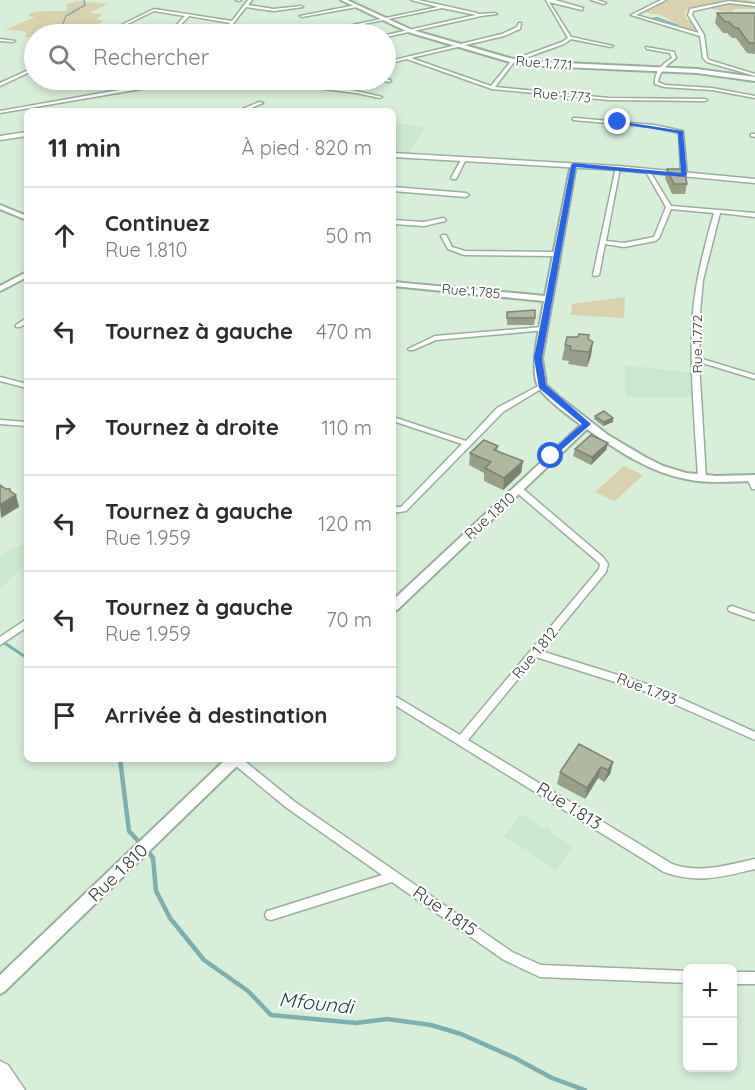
<!DOCTYPE html>
<html lang="fr">
<head>
<meta charset="utf-8">
<style>
  body { margin:0; font-family:Quicksand,sans-serif; background:#f7f7f7; color:#2b2b33 }
  .controls { position:absolute; right:18px; bottom:18px; display:grid; overflow:hidden; border-radius:9px; box-shadow:0 3px 9px #0003 }
  .controls button { width:54px; height:54px; display:grid; place-items:center; padding:0; border:0; border-bottom:2px solid #e1e1e2; background:#fff; color:#2b2b33; font:30px sans-serif }
  .stop { position:absolute; width:18px; height:18px; margin:-14px; border:4px solid #2563eb; border-radius:50%; background:#fff }
  .stop.end { background:#2563eb; border-color:#fff; box-shadow:0 2px 6px #0008 }
  .list { margin:0; padding:0; list-style:none }
  h2 { display:flex; justify-content:space-between; align-items:center; height:78px; margin:0; padding:0 24px; font-size:26px }
  h2 small { font-size:20px; font-weight:400; color:#7c7c81 }
  .list li { display:grid; grid-template-columns:39px 1fr auto; gap:18px; align-items:center; box-sizing:border-box; height:96px; padding:0 24px; border-top:2px solid #e1e1e2 }
  .list b { display:block; font-size:22px; white-space:nowrap }
  .list p { margin:0; font-size:20px; white-space:nowrap; color:#7c7c81 }
  .list em { font-size:20px; font-style:normal; color:#7c7c81 }
  .icon { flex:none; width:33px; height:33px; fill:none; stroke:currentColor; stroke-width:2; stroke-linecap:round; stroke-linejoin:round }
  .map { position:relative; flex:none; width:755px; height:1090px; overflow:hidden }
  .search { position:absolute; background:#fff; box-shadow:0 3px 9px #0003; left:24px; top:24px; width:372px; height:66px; display:flex; align-items:center; gap:15px; box-sizing:border-box; padding:0 21px; border-radius:33px; color:#7c7c81; font-size:22px }
  .panel { position:absolute; background:#fff; box-shadow:0 3px 9px #0003; left:24px; top:108px; width:372px; height:654px; border-radius:9px }
  .map>svg:first-child { display:block }
  .built { fill:#cae8cc }
  .green { fill:#d8d1ab }
  .lines { fill:none; stroke-linecap:round; stroke-linejoin:round }
  .stream-far2 { stroke:#7cb0b0; stroke-width:1.5 }
  .stream-far1 { stroke:#7cb0b0; stroke-width:3 }
  .stream { stroke:#7cb0b0; stroke-width:4.5 }
  .minor-casing { stroke:#98ae9a; stroke-width:3 }
  .tertiary-casing { stroke:#98ae9a; stroke-width:4 }
  .secondary-casing { stroke:#98ae9a; stroke-width:3 }
  .trunk-casing { stroke:#98ae9a; stroke-width:3 }
  .minor { fill:#fff; fill-rule:evenodd }
  .tertiary { fill:#fff; fill-rule:evenodd }
  .secondary { fill:#fff; fill-rule:evenodd }
  .trunk { fill:#fff; fill-rule:evenodd }
  .wall { fill:#979f89 }
  .shaded-wall { fill:#7b826f }
  .building { fill:#b0b99f; stroke:#7b826f; stroke-width:1.5 }
  .route { fill:#2563eb }
  .labels { text-anchor:middle; stroke-width:4.5; stroke-linejoin:round; paint-order:stroke }
  .far-street-label { font-size:14px; fill:#343e35; stroke:#fff }
  .street-label { font-size:15px; fill:#343e35; stroke:#fff }
  .near-street-label { font-size:18px; fill:#343e35; stroke:#fff }
  .near-water-label { font-size:20px; font-style:italic; fill:#134344; stroke:#fff }
</style>
</head>
<body>
<div class="map">
<svg width="755" height="1090" viewBox="0 0 755 1090">
  <rect width="100%" height="100%" fill="#d7eed9"/>
  <g class="built">
    <path d="M393,123L425,127L408,155L393,154Z"/>
    <path d="M625,365L692,373L693,397H626Z"/>
    <path d="M27,542V564L0,589V555Z"/>
    <path d="M521,814L544,829L547,825L551,829L550,832L573,846L556,871L524,848L523,849L504,837Z"/>
  </g>
  <g class="green">
    <path d="M668,0H747L755,2V9H735L731,12C717,12 697,1 685,11L686,19L698,27V30C684,30 674,22 663,16C657,14 650,14 644,12Z"/>
    <path d="M78,1L107,4L89,13L103,14L96,19L104,21L83,31L77,30V27C61,27 49,34 34,34V38L24,37L27,34L24,31L5,30L35,17L28,16L30,13L44,11H67V4Z"/>
    <path d="M625,297L624,318L571,315L572,304Z"/>
    <path d="M624,466L643,475L615,501L595,492Z"/>
  </g>
  <g class="lines">
    <g class="stream-far2">
      <path d="M650,19L657,18L677,25"/>
      <path d="M61,28L66,16L85,5L84,0"/>
    </g>
    <path class="stream-far1" d="M0,640L27,658"/>
    <g class="stream">
      <path d="M120,759L129,831L142,845"/>
      <path d="M146,849L153,858L156,891L170,918L204,960L248,991L271,1015L356,1023L387,1019L431,1025L461,1034L513,1057L552,1078L585,1090"/>
    </g>
    <g class="minor-casing">
      <g id="minor">
        <path d="M236,0H241L239,1Z"/>
        <path d="M248,0H252L248,5L274,9L301,6L303,7L274,11L246,7L225,34H221L230,23L189,16L172,34H168L185,16L154,11L107,34H103L154,9L232,21Z"/>
        <path d="M411,0H418L477,13L478,14L495,13L497,14L481,16L386,37V35L476,15L442,8L315,34H310L438,7Z"/>
        <path d="M546,0H555L583,8L582,10L549,2L571,37L613,46L611,47L571,39L564,44L514,62L495,87L609,98L705,99L707,100L705,101L609,100L492,89L407,59L386,64V62L502,34L517,27L519,23H521L520,29L504,36L411,58L491,86L512,60L562,42L568,38Z"/>
        <path d="M591,0H597L606,3L604,4Z"/>
        <path d="M661,0H666L636,15L699,33L688,15L690,9L729,1L755,4V6L729,3L693,11L692,15L704,35L707,58L709,60L755,74V76L707,62L703,58L700,36L631,15Z"/>
        <path d="M356,5L357,7L302,17L300,16Z"/>
        <path d="M0,39L15,41L13,42L0,41Z"/>
        <path d="M646,47L674,52L676,58C667,65 660,70 658,82L665,85L712,88L755,96V98L712,90L664,87L655,84C654,72 662,64 672,58L670,53L647,49Z"/>
        <path d="M33,68H34V70L0,86V83Z"/>
        <path d="M386,79L390,80L391,81L389,82L380,80Z"/>
        <path d="M129,80H133L125,89L184,80H203L308,84L356,91L382,97L380,98L356,93L308,87L188,81L0,113V111L119,90Z"/>
        <path d="M259,102L263,103L244,111H238Z"/>
        <path d="M575,118L654,125L683,131L687,175L684,177L681,175L679,133L654,127L573,120V118Z"/>
        <path d="M751,134H755V137L751,136Z"/>
        <path d="M462,158L466,159L456,179H452L451,178Z"/>
        <path d="M616,167L620,168L606,241L624,243L654,237L666,207L645,170L647,169L649,170L671,206L755,213V217L720,213L703,280L700,312L699,358L755,375V379L699,362L706,478L705,480H702L698,478C695,423 689,367 693,312C696,278 705,245 714,213L671,209L659,238L655,241L624,247L605,244L599,275L594,276L593,275Z"/>
        <path d="M393,187L466,193L469,195L466,197L393,191Z"/>
        <path d="M443,218L446,220L445,221L424,226L393,224V220L424,222Z"/>
        <path d="M442,235H446L452,247L465,251L557,252L560,254L557,256L464,255L448,249L441,236Z"/>
        <path d="M27,318V323L20,327H16V325Z"/>
        <path d="M543,327L545,328V330L436,340L413,350H409L408,349L435,336Z"/>
        <path d="M0,377L27,384V388L0,381Z"/>
        <path d="M542,384L544,385V387L503,412L406,511L393,513V507H401L462,444L393,421V417L466,441L497,408Z"/>
        <path d="M0,420L27,422V426L0,424Z"/>
        <path d="M748,476H751L755,478V489H752L747,478Z"/>
        <path d="M516,488H522L603,557L608,564L606,572L541,651L653,686L755,732V740L647,692L536,657L468,740L672,864C699,874 728,865 755,859V869C721,877 698,884 664,872L393,704V695L460,735L599,569L600,564L597,561L516,492L515,490Z"/>
        <path d="M732,606L755,614V620L729,611L728,609L729,607Z"/>
        <path d="M27,619V627L0,645V637Z"/>
        <path d="M230,759H242L295,802L512,952L541,965L688,971V983L540,977L504,960L392,882L271,920L267,919L265,915L267,911L271,910L382,875L287,808L231,762Z"/>
        <rect x="732" y="972" width="23" height="12"/>
      </g>
    </g>
    <g class="tertiary-casing">
      <g id="tertiary">
        <path d="M341,0H347L412,30L520,61L697,69L755,77V81L697,73L520,65L408,32Z"/>
        <path d="M571,164L576,165L542,358L546,385L558,396L608,435L645,457L663,466L686,473L716,476L755,475V481C732,481 708,484 686,479C649,472 617,450 587,429L397,610L393,611V600L581,425C568,415 548,401 539,388C528,371 541,321 544,301L393,286V282L545,296Z"/>
        <path d="M0,205L27,216V220L0,209Z"/>
        <path d="M27,272V277L0,291V286Z"/>
        <path d="M226,759H241L240,763L5,991L0,994V975Z"/>
      </g>
    </g>
    <g class="secondary-casing">
      <g id="secondary">
        <path d="M27,132V136L0,140V136Z"/>
        <path d="M393,153L618,166L755,179V183L618,170L393,157Z"/>
      </g>
    </g>
    <g class="trunk-casing">
      <path id="trunk" d="M0,1061L8,1065L25,1090H0Z"/>
    </g>
    <use href="#minor" class="minor"/>
    <use href="#tertiary" class="tertiary"/>
    <use href="#secondary" class="secondary"/>
    <use href="#trunk" class="trunk"/>
  </g>
  <g class="wall">
    <path d="M717,13H755V54L747,53L736,38H732L727,33H723L715,23Z"/>
    <path d="M667,169L687,184L685,194H672L665,178Z"/>
    <path d="M507,312L535,318L534,325H507Z"/>
    <path d="M588,339L591,356L587,367L568,364L569,361L562,360L565,345Z"/>
    <path d="M595,416L613,422L603,426L594,419Z"/>
    <path d="M608,443L606,450L591,465L573,456L575,449Z"/>
    <path d="M498,446L497,451L523,461L521,473L503,490L484,481V473L469,465L470,453Z"/>
    <path d="M613,762L610,774L604,782L598,778L585,799L557,784L560,772Z"/>
  </g>
  <g class="shaded-wall">
    <path d="M593,342L591,356L587,367L589,352Z"/>
    <path d="M613,418V422L603,426L604,422Z"/>
    <path d="M608,443L606,450L591,465L592,457Z"/>
    <path d="M523,461L521,473L503,490L504,478Z"/>
    <path d="M10,489L12,497L16,495L19,507L1,518L0,505L10,491Z"/>
    <path d="M613,762L610,774L604,782L608,770Z"/>
    <path d="M601,767L598,778L585,799L587,788Z"/>
  </g>
  <g class="building">
    <path d="M717,13H755V43H749L738,28H735L729,22H725Z"/>
    <path d="M232,31H239V34H231Z"/>
    <path d="M667,169H684L687,184H674Z"/>
    <path d="M535,310V318H507V312Z"/>
    <path d="M579,334L589,335L588,339L593,342L589,352L570,350L571,346L565,345L567,337H578Z"/>
    <path d="M604,411L613,418L604,422L595,416Z"/>
    <path d="M591,435L608,443L592,457L575,449Z"/>
    <path d="M484,440L498,446L494,450L523,461L504,478L485,468L491,462L470,453Z"/>
    <path d="M0,485L6,489H10V491L16,495L0,505Z"/>
    <path d="M579,744L613,762L608,770L601,767L587,788L560,772Z"/>
  </g>
  <path class="route" d="M618,121L683,131L687,175L684,177L576,167L542,358L546,385L591,424L551,459L548,458V454L582,424L539,388L534,358L571,165L573,163L681,173L678,133L616,123Z"/>
  <g class="labels">
    <g class="far-street-label">
      <text transform="translate(544 63) rotate(5)" y="5">Rue 1.771</text>
      <text transform="translate(562 95) rotate(5)" y="5">Rue 1.773</text>
      <text transform="translate(471 291) rotate(5)" y="5">Rue 1.785</text>
      <text transform="translate(697 344) rotate(-90)" y="5">Rue 1.772</text>
    </g>
    <g class="street-label">
      <text transform="translate(490 516) rotate(-42)" y="5">Rue 1.810</text>
      <text transform="translate(535 653) rotate(-50)" y="5">Rue 1.812</text>
      <text transform="translate(647 689) rotate(21)" y="5">Rue 1.793</text>
    </g>
    <g class="near-street-label">
      <text transform="translate(569 806) rotate(32)" y="6">Rue 1.813</text>
      <text transform="translate(118 873) rotate(-44)" y="6">Rue 1.810</text>
      <text transform="translate(445 911) rotate(35)" y="6">Rue 1.815</text>
    </g>
    <g class="near-water-label">
      <text transform="translate(316 1003) rotate(6)" y="7">Mfoundi</text>
    </g>
  </g>
</svg>
<div class="controls">
<button>+</button>
<button>−</button>
</div>
<div class="stop" style="left:551px;top:456px"></div>
<div class="stop end" style="left:618px;top:122px"></div>
<div class="search"><svg class="icon" aria-label="search" viewBox="0 0 24 24"><circle cx="10" cy="10" r="6"/><path d="M15 15l6 6"/></svg>Rechercher</div>
<section class="panel">
<h2>11 min<small>À pied · 820 m</small></h2>
<ul class="list">
<li><svg class="icon" aria-label="ahead" viewBox="0 0 24 24"><path d="M12 20V5M6 11l6-6 6 6"/></svg><div><b>Continuez</b><p>Rue 1.810</p></div><em>50 m</em></li>
<li><svg class="icon" aria-label="left" viewBox="0 0 24 24"><path d="M17 20v-9H6M10 6l-5 5 5 5"/></svg><div><b>Tournez à gauche</b></div><em>470 m</em></li>
<li><svg class="icon" aria-label="right" viewBox="0 0 24 24"><path d="M7 20v-9h11M14 6l5 5-5 5"/></svg><div><b>Tournez à droite</b></div><em>110 m</em></li>
<li><svg class="icon" aria-label="left" viewBox="0 0 24 24"><path d="M17 20v-9H6M10 6l-5 5 5 5"/></svg><div><b>Tournez à gauche</b><p>Rue 1.959</p></div><em>120 m</em></li>
<li><svg class="icon" aria-label="left" viewBox="0 0 24 24"><path d="M17 20v-9H6M10 6l-5 5 5 5"/></svg><div><b>Tournez à gauche</b><p>Rue 1.959</p></div><em>70 m</em></li>
<li><svg class="icon" aria-label="arrive" viewBox="0 0 24 24"><path d="M6 21V4h12l-3 4 3 4H6"/></svg><div><b>Arrivée à destination</b></div></li>
</ul>
</section>
</div>
</body>
</html>
